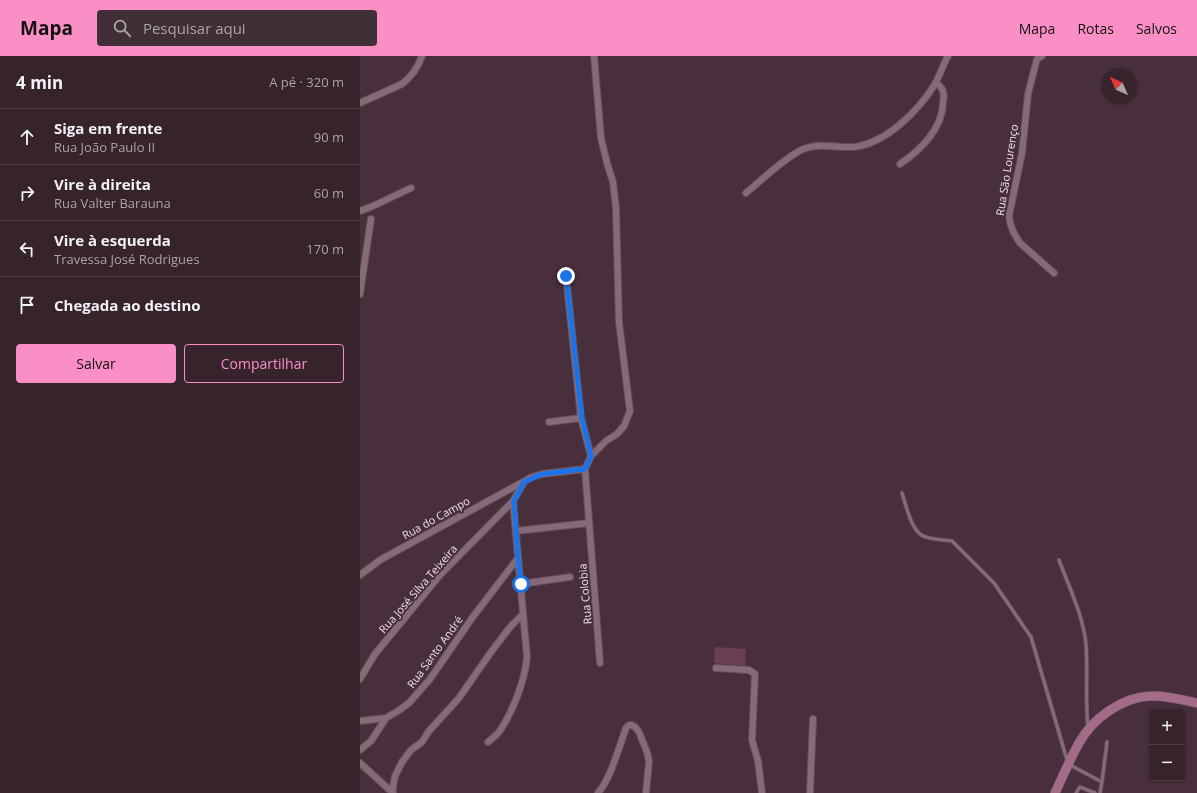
<!DOCTYPE html>
<html lang="pt">
<head>
<meta charset="utf-8">
<style>
  body { margin:0; font-family:"Open Sans",sans-serif; background:#412f38; color:#f1f3f6 }
  .controls { position:absolute; right:12px; bottom:12px; display:grid; overflow:hidden; border-radius:4px; box-shadow:0 1px 3px #0004 }
  .controls button { width:36px; height:36px; display:grid; place-items:center; padding:0; border:0; border-bottom:1px solid #504048; background:#36232c; color:#f1f3f6; font:20px sans-serif }
  .compass { position:absolute; left:741px; top:12px; width:36px; height:36px; border-radius:50%; background:#36232c; box-shadow:0 1px 3px #0004; rotate:315deg }
  .stop { position:absolute; width:12px; height:12px; margin:-9px; border:3px solid #1a73e8; border-radius:50%; background:#fff }
  .stop.end { background:#1a73e8; border-color:#fff; box-shadow:0 1px 4px #0008 }
  .list { margin:0; padding:0; list-style:none }
  h2 { display:flex; justify-content:space-between; align-items:center; height:52px; margin:0; padding:0 16px; font-size:17px }
  h2 small { font-size:13px; font-weight:400; color:#aaa4a9 }
  .list li { display:grid; grid-template-columns:26px 1fr auto; gap:12px; align-items:center; box-sizing:border-box; height:56px; padding:0 16px; border-top:1px solid #504048 }
  .list b { display:block; font-size:15px; white-space:nowrap }
  .list p { margin:0; font-size:13px; white-space:nowrap; color:#aaa4a9 }
  .list em { font-size:13px; font-style:normal; color:#aaa4a9 }
  .actions { display:flex; gap:8px; padding:12px 16px }
  .actions a { flex:1; padding:9px 0; border:1px solid #fa8fc6; border-radius:4px; text-align:center; font-size:14px; color:#fa8fc6 }
  .actions .main { background:#fa8fc6; color:#111 }
  .icon { flex:none; width:22px; height:22px; fill:none; stroke:currentColor; stroke-width:2; stroke-linecap:round; stroke-linejoin:round }
  .map { position:relative; flex:none; width:837px; height:737px; overflow:hidden }
  header { display:flex; align-items:center; gap:24px; box-sizing:border-box; height:56px; padding:0 20px; background:#fa8fc6; color:#111 }
  header strong { font-size:19px }
  nav { display:flex; gap:22px; margin-inline-start:auto; font-size:14px }
  .search { width:280px; height:36px; background:#412f38; display:flex; align-items:center; gap:10px; box-sizing:border-box; padding:0 14px; border-radius:4px; color:#aaa4a9; font-size:15px }
  main { display:flex }
  aside { flex:1; background:#36232c }
  .map>svg:first-child { display:block }
  .green { fill:#6a4055 }
  .lines { fill:none; stroke-linecap:round; stroke-linejoin:round }
  .service-casing { stroke:#644f59; stroke-width:4.5 }
  .minor-casing { stroke:#644f59; stroke-width:8 }
  .secondary-casing { stroke:#644f59; stroke-width:10 }
  .service { stroke:#876a77; stroke-width:3 }
  .minor { stroke:#876a77; stroke-width:6 }
  .secondary { stroke:#a36b87; stroke-width:9 }
  .route { stroke:#1a73e8; stroke-width:5 }
  .labels { text-anchor:middle; stroke-width:4; stroke-linejoin:round; paint-order:stroke }
  .street-label { font-size:11px; fill:#f0e0e7; stroke:#482f3b }
</style>
</head>
<body>
<header>
<strong>Mapa</strong>
<div class="search"><svg class="icon" aria-label="search" viewBox="0 0 24 24"><circle cx="10" cy="10" r="6"/><path d="M15 15l6 6"/></svg>Pesquisar aqui</div>
<nav><a>Mapa</a><a>Rotas</a><a>Salvos</a></nav>
</header>
<main>
<aside>
<h2>4 min<small>A pé · 320 m</small></h2>
<ul class="list">
<li><svg class="icon" aria-label="ahead" viewBox="0 0 24 24"><path d="M12 20V5M6 11l6-6 6 6"/></svg><div><b>Siga em frente</b><p>Rua João Paulo II</p></div><em>90 m</em></li>
<li><svg class="icon" aria-label="right" viewBox="0 0 24 24"><path d="M7 20v-9h11M14 6l5 5-5 5"/></svg><div><b>Vire à direita</b><p>Rua Valter Barauna</p></div><em>60 m</em></li>
<li><svg class="icon" aria-label="left" viewBox="0 0 24 24"><path d="M17 20v-9H6M10 6l-5 5 5 5"/></svg><div><b>Vire à esquerda</b><p>Travessa José Rodrigues</p></div><em>170 m</em></li>
<li><svg class="icon" aria-label="arrive" viewBox="0 0 24 24"><path d="M6 21V4h12l-3 4 3 4H6"/></svg><div><b>Chegada ao destino</b></div></li>
</ul>
<div class="actions"><a class="main">Salvar</a><a>Compartilhar</a></div>
</aside>
<div class="map">
<svg width="837" height="737" viewBox="0 0 837 737">
  <rect width="100%" height="100%" fill="#482f3b"/>
  <path class="green" d="M355,591L386,593L385,610L354,607Z"/>
  <g class="lines">
    <g class="service-casing">
      <g id="service">
        <path d="M542,437C546,449 551,474 563,480C569,483 584,484 592,485L634,527L671,581L707,704"/>
        <path d="M699,504C709,531 723,559 726,588C728,616 725,644 728,671"/>
        <path d="M710,709L742,726L740,737"/>
        <path d="M742,726L747,686"/>
        <path d="M716,737L720,731L735,737"/>
      </g>
    </g>
    <g class="minor-casing">
      <g id="minor">
        <path d="M682,0L677,3L668,38L662,97L649,160C650,171 654,178 660,187L694,217"/>
        <path d="M0,47L42,28C52,20 58,12 62,0"/>
        <path d="M540,108C561,94 583,72 583,46C584,42 584,37 582,33C581,31 578,28 576,26"/>
        <path d="M386,137C403,123 422,104 441,94C457,86 476,92 493,91C526,88 559,54 575,28C580,19 583,9 588,0"/>
        <path d="M0,155L13,150L51,132"/>
        <path d="M206,220L221,362L231,400L225,413L240,607"/>
        <path d="M0,238L11,163"/>
        <path d="M189,366L221,362"/>
        <path d="M231,400L246,385L257,378L264,370L270,355L259,266L256,152L253,126L247,107L241,82L234,0"/>
        <path d="M156,475L229,467"/>
        <path d="M0,519L20,504L172,421L182,418L225,413"/>
        <path d="M161,528L210,521"/>
        <path d="M356,612L389,614L395,618L392,684L398,705L402,737"/>
        <path d="M0,623L15,598L80,519L153,445"/>
        <path d="M0,665L26,662"/>
        <path d="M128,686C131,683 136,680 139,676C153,656 165,624 167,601L153,445L164,426"/>
        <path d="M0,694L11,685L26,662L38,655L49,647L70,623L112,562L158,502"/>
        <path d="M0,707L33,737"/>
        <path d="M32,737L35,720L42,706L51,694L62,686L69,675L99,642L131,596L151,570L163,558"/>
        <path d="M238,737C251,722 259,691 266,672L269,669H272L275,671L279,676L287,696L289,705L286,737"/>
        <path d="M450,737L453,663"/>
      </g>
    </g>
    <g class="secondary-casing">
      <path id="secondary" d="M695,737C703,720 710,703 719,687C733,662 762,641 791,640C806,639 822,644 837,647"/>
    </g>
    <use href="#service" class="service"/>
    <use href="#minor" class="minor"/>
    <use href="#secondary" class="secondary"/>
  </g>
  <g class="lines">
    <path class="route" d="M161,528L158,502L154,445L164,426L182,418L225,413L231,400L222,362L206,220"/>
  </g>
  <g class="labels">
    <g class="street-label">
      <text transform="translate(647 114) rotate(-81)" y="4">Rua São Lourenço</text>
      <text transform="translate(76 462) rotate(-29)" y="4">Rua do Campo</text>
      <text transform="translate(58 533) rotate(-49)" y="4">Rua José Silva Teixeira</text>
      <text transform="translate(225 538) rotate(-95)" y="4">Rua Colobia</text>
      <text transform="translate(75 596) rotate(-54)" y="4">Rua Santo André</text>
    </g>
  </g>
</svg>
<div class="controls">
<button>+</button>
<button>−</button>
</div>
<svg class="compass" viewBox="-18 -18 36 36"><path d="M0-13l5 13h-10z" fill="#e53935"/><path d="M0 13l5-13h-10z" fill="#aaa4a9"/></svg>
<div class="stop" style="left:161px;top:528px"></div>
<div class="stop end" style="left:206px;top:220px"></div>
</div>
</main>
</body>
</html>
